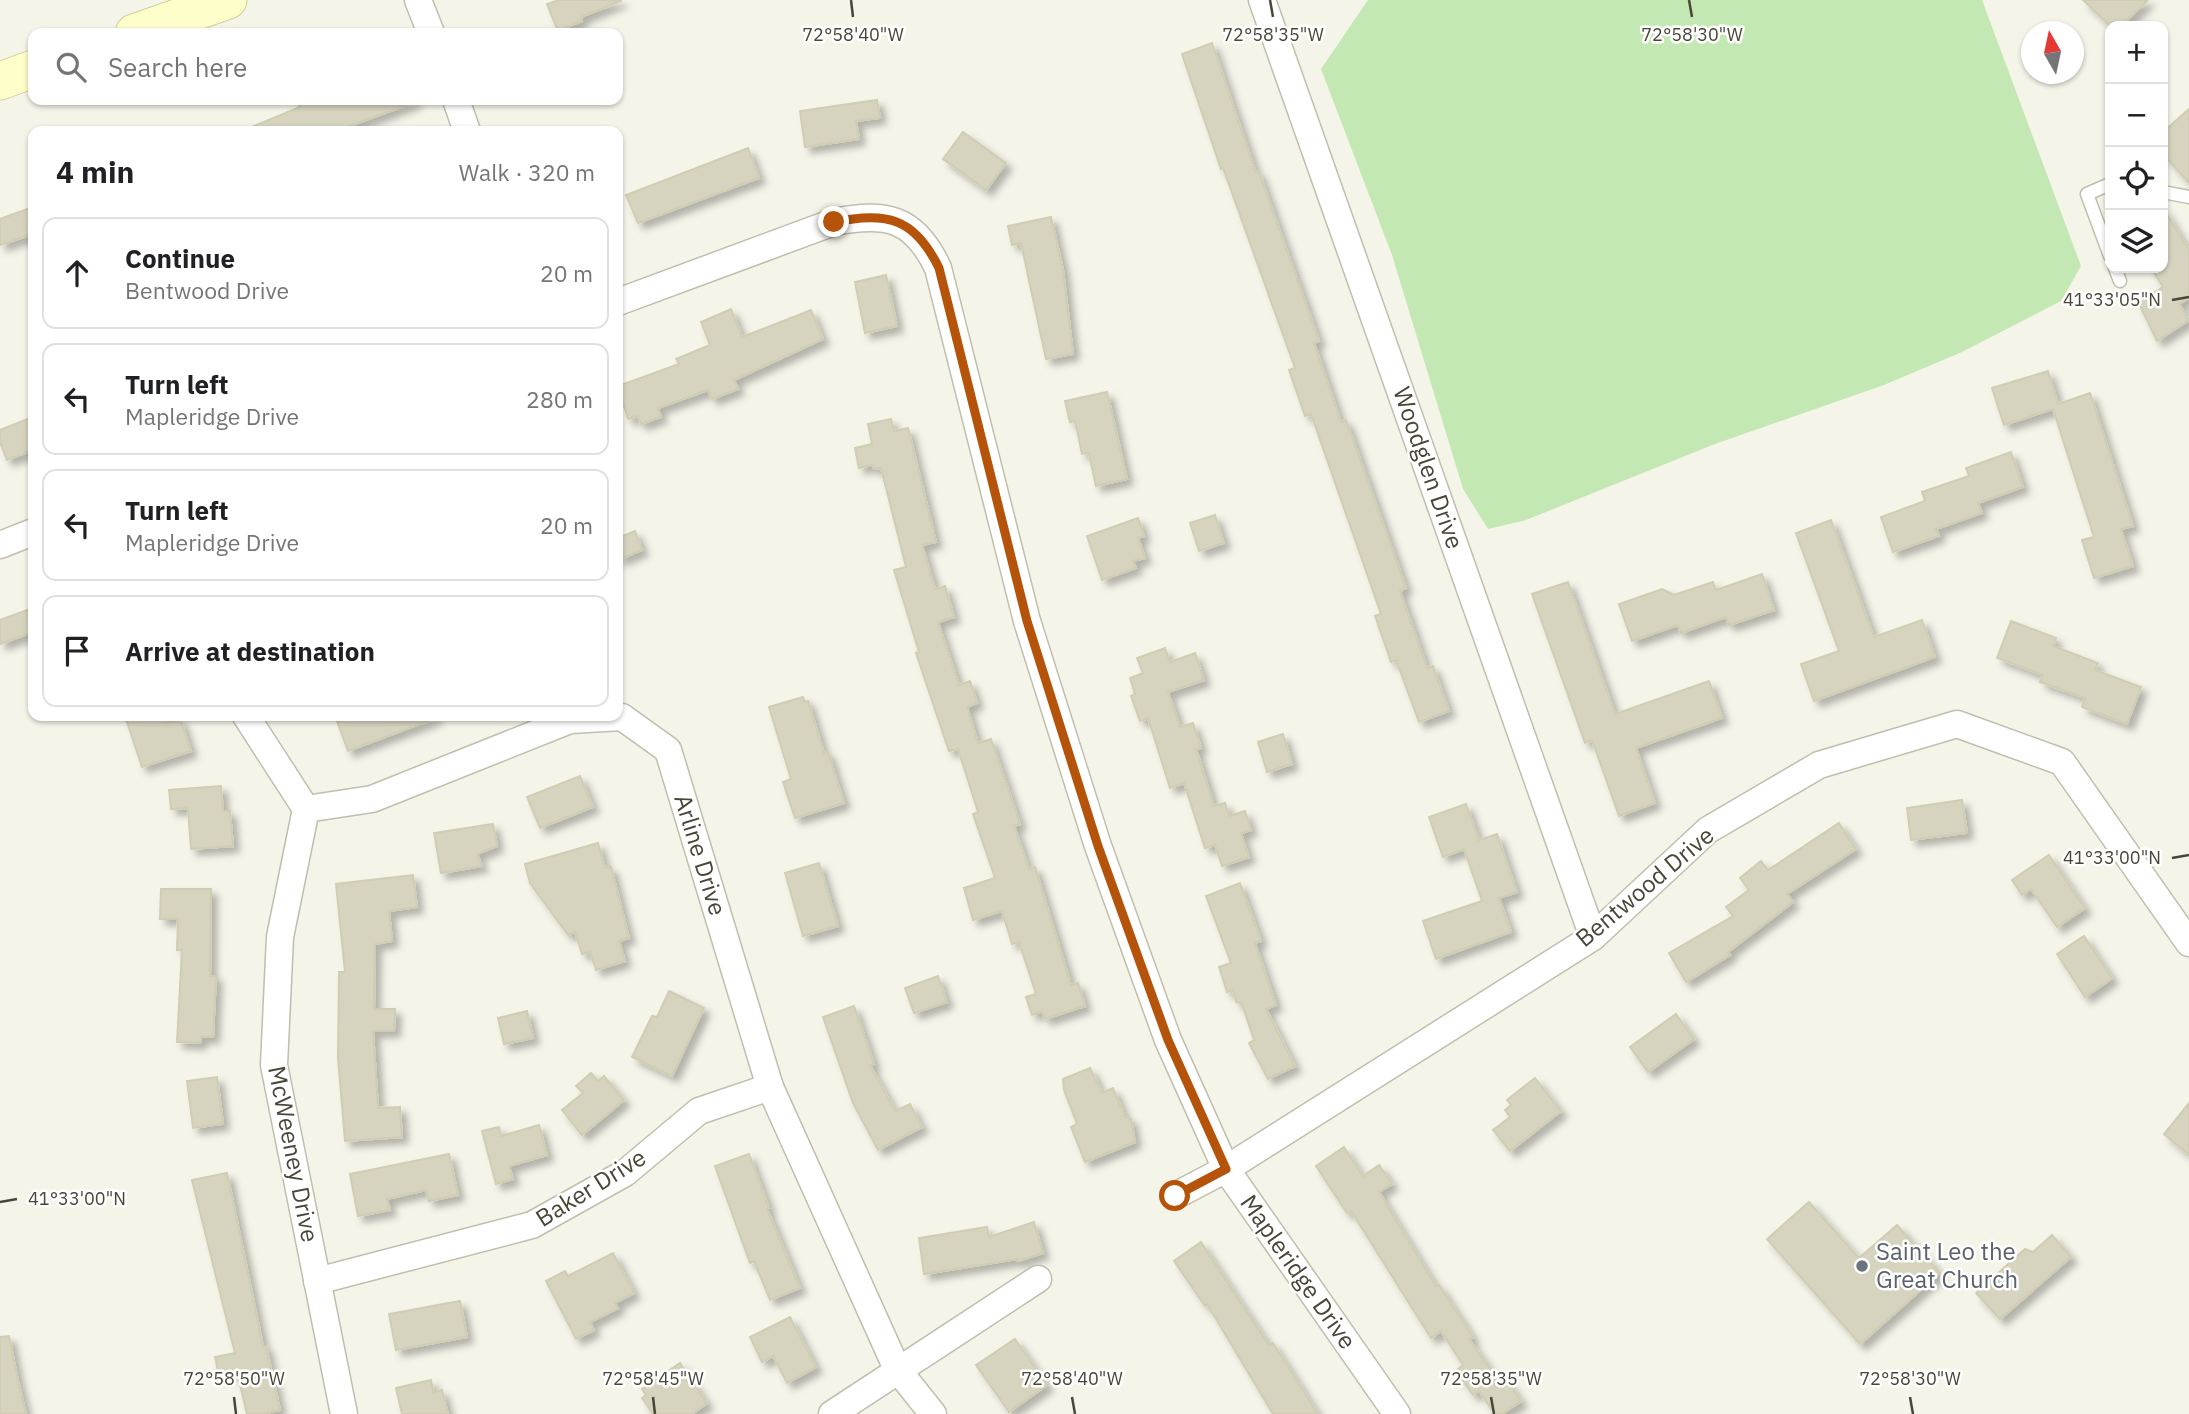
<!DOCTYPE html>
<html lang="en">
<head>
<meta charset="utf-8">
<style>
  body { margin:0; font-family:"IBM Plex Sans",sans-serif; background:#f6f6f6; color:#202124 }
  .controls { position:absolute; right:21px; top:21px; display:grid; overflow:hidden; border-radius:14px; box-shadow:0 2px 5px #0004 }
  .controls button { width:63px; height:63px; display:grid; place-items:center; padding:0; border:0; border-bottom:2px solid #e0e0e0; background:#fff; color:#202124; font:35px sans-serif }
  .compass { position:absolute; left:2021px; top:21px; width:63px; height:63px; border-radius:50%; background:#fff; box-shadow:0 2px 5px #0004; rotate:351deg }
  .stop { position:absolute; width:21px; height:21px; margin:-16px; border:5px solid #b45309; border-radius:50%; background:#fff }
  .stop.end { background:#b45309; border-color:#fff; box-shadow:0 2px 7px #0008 }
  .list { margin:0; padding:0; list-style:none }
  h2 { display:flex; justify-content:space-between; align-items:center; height:91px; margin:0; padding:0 28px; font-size:30px }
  h2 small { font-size:23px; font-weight:400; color:#757577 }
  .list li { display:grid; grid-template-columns:46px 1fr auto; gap:21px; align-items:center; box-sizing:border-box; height:112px; margin:0 14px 14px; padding:0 14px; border:2px solid #e0e0e0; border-radius:14px }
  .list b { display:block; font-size:26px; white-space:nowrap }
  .list p { margin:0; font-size:23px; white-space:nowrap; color:#757577 }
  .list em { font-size:23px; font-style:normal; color:#757577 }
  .icon { flex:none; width:38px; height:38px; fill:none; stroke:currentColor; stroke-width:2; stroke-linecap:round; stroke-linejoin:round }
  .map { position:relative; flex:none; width:2189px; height:1414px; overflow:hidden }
  .search { position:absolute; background:#fff; box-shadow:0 2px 5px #0004; left:28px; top:28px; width:595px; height:77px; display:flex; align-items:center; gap:18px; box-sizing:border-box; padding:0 24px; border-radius:14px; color:#757577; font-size:26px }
  .panel { position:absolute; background:#fff; box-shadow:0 2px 5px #0004; left:28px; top:126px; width:595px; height:595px; border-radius:14px }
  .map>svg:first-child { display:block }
  .green { fill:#c3e8b3 }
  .building { fill:#d6d3bf; stroke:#d1cdb2; stroke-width:2; filter:url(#shadow) }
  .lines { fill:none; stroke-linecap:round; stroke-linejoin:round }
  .lane-casing { stroke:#c0beac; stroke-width:15 }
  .street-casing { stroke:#c0beac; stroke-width:29 }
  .secondary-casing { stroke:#d1d097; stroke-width:39 }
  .lane { stroke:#fff; stroke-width:12 }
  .street { stroke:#fff; stroke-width:26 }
  .secondary { stroke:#fefeca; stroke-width:37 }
  .route { stroke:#b45309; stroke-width:9 }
  .ticks { fill:none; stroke:#494638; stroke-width:2.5 }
  .worship-dot { fill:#6b7280; stroke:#fff; stroke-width:2.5 }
  .labels { text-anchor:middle; stroke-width:5; stroke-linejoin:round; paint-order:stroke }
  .street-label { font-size:24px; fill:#494638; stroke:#fff }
  .worship-label { font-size:24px; fill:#5b616d; stroke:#fff; text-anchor:start }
  .ticks-label { font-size:18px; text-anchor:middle; fill:#494638; stroke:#fff; stroke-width:5; stroke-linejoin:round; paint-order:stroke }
</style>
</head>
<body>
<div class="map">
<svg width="2189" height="1414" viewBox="0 0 2189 1414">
  <defs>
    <filter id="shadow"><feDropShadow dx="6" dy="6" stdDeviation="3.5" flood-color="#0004"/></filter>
  </defs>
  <rect width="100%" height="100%" fill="#f5f4e9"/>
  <path class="green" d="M1368,0H1982L2081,266L2061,301L1962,352L1884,385L1715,444L1526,520L1488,529L1463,489L1392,255L1321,69Z"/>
  <g class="building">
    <path d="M559,0H621V1L581,17L582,21L558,31L547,4Z"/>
    <path d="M2083,0H2148L2121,26H2110Z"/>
    <path d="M1212,43L1256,173L1259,172L1319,341L1314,343L1341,422L1346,420L1406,588L1400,591L1427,668L1433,666L1449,711L1419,722L1396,660L1391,662L1375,616L1381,614L1311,414L1305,416L1289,370L1295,368L1223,168L1221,169L1182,54Z"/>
    <path d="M297,100H415V102L336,131H242L300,107Z"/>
    <path d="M877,100L880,118L856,121L859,139L805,147L800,111Z"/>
    <path d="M2189,109V183L2163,154V132Z"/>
    <path d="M963,132L1006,163L986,190L943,159Z"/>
    <path d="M748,148L759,178L638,223L626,195Z"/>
    <path d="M33,207V234L0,245V219Z"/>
    <path d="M2163,208L2189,250V298L2179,304L2189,320L2157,341L2138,302L2163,287L2151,268H2163Z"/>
    <path d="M1051,217L1063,270L1073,354L1046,359L1021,243L1012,245L1008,226Z"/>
    <path d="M886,275L897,326L865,333L855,282Z"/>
    <path d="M731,309L742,337L811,310L823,339L734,380L738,389L712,399L708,390L658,408L661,417L641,424L638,416L628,419L618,386L679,364L676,359L710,345L701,322Z"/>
    <path d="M2048,371L2058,404L2090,393L2133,526L2121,529L2133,566L2094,578L2082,540L2094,537L2053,409L2004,425L1992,388Z"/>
    <path d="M1107,392L1127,479L1096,486L1089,453L1082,454L1075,421L1070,422L1065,401Z"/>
    <path d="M33,417V450L7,460L0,442V430Z"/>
    <path d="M891,419L894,431L908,428L936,542L922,545L935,589L945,586L954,617L938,622L959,685L970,681L977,703L967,707L978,743L991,739L1020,824L1014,826L1029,869L1035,867L1071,985L1078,983L1085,1006L1045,1019L1042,1011L1032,1015L1026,997L1036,994L1019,942L1012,944L1002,911L973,920L964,888L995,878L973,814L978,812L958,749L949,751L916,653L919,652L894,570L906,567L881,468L874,469L873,465L859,468L855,448L872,444L868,424Z"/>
    <path d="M2011,452L2023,487L1978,503L1982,513L1936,529L1939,536L1893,552L1881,517L1925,501L1922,492L1969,476L1966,468Z"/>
    <path d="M1215,515L1224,543L1199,551L1190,523Z"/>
    <path d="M1138,518L1144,536L1138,538L1145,558L1133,561L1136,568L1102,580L1087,536Z"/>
    <path d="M1831,520L1874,637L1922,620L1935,657L1814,701L1801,664L1839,651L1796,533Z"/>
    <path d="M635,531L642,550L618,560V538Z"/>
    <path d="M1762,574L1774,610L1729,625L1726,617L1681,633L1678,625L1632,641L1619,604L1662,589L1674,595L1713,582L1716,590Z"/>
    <path d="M1568,582L1615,714L1709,681L1722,718L1636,748L1655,803L1619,816L1592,740L1585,743L1532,594Z"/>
    <path d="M33,608V632L0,644V620Z"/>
    <path d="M2011,621L2056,638L2053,646L2098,663L2095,670L2141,687L2127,724L2082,707L2085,698L2040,682L2043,675L1997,658Z"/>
    <path d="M1165,648L1170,662L1195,653L1204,680L1168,692L1180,727L1193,723L1201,748L1196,749L1214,806L1225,803L1229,816L1245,811L1251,830L1241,833L1249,857L1222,866L1215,845L1205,848L1184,783L1170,788L1148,718L1140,721L1131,696L1135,694L1130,678L1143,673L1137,658Z"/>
    <path d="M803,697L805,702L808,701L824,753L828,752L844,803L795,818L783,782L791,779L769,707Z"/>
    <path d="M125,716H162L164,723L180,718L191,751L142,767Z"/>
    <path d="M351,716H435L436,718L348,751L337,721Z"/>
    <path d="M1283,734L1292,764L1267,772L1258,742Z"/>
    <path d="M580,776L593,807L540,828L527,797Z"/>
    <path d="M221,786L223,811H230L233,846L191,849L188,808L171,809L169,790Z"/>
    <path d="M1962,800L1967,833L1911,840L1907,808Z"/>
    <path d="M1466,804L1479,840L1497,834L1517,892L1499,898L1511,932L1436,959L1423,921L1482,901L1464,849L1443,857L1429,817Z"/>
    <path d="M1839,823L1856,849L1787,894L1793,902L1728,952L1730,955L1686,982L1669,953L1733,916L1726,907L1749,890L1740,878L1761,861L1768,870Z"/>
    <path d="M493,824L497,846L477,854L482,866L441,873L434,833Z"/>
    <path d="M598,843L605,868L611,867L629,938L619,941L625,961L596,970L590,952L582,954L575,932L568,935L530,883L525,864Z"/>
    <path d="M2049,855L2085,908L2057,927L2031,889L2022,895L2012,880Z"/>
    <path d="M819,863L838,926L803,936L785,873Z"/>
    <path d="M413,875L417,907L389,911L392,941L375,944L374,1009H395L394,1031H373L378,1108L400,1107L402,1137L345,1141L338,1058L339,972H345L336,884Z"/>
    <path d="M1240,883L1261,941L1255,943L1276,1005L1266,1009L1295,1066L1268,1079L1249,1043L1254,1040L1242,1004L1236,1002L1233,990L1227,992L1219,967L1231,963L1206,896Z"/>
    <path d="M161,889H211L210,976H216L213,1037H201L200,1043L177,1042L182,950H177L178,919H160Z"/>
    <path d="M2084,936L2112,978L2085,997L2057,954Z"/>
    <path d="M938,976L947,1002L914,1013L905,988Z"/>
    <path d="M669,991L704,1008L672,1076L632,1057L652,1016L657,1017Z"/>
    <path d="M854,1006L874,1064L870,1065L895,1111L910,1104L922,1127L878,1150L853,1103L823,1017Z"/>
    <path d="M527,1011L533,1038L504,1044L498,1018Z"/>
    <path d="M1676,1014L1694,1039L1648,1072L1630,1047Z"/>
    <path d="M1090,1068L1102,1093L1113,1088L1125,1117L1131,1119L1135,1142L1085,1162L1071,1127L1077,1124L1064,1090L1063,1079Z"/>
    <path d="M591,1073L598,1081L604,1076L624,1100L582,1135L562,1110L583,1093L576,1086Z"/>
    <path d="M217,1077L223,1124L193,1128L187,1081Z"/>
    <path d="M1535,1078L1561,1111L1510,1151L1493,1130L1510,1117L1505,1110L1511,1105L1507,1100Z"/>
    <path d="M2189,1103V1155L2164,1134Z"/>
    <path d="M539,1125L547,1155L509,1166L513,1179L496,1184L482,1131L499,1127L501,1136Z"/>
    <path d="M1344,1147L1363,1176L1379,1165L1392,1184L1379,1192L1436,1286L1439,1285L1473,1337L1469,1339L1495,1376L1501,1372L1521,1401L1502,1414H1495L1479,1391L1473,1395L1456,1371L1463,1365L1441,1331L1431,1338L1351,1211L1347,1213L1316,1166Z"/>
    <path d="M449,1154L458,1195L429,1201L426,1190L387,1199L390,1210L358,1216L350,1174Z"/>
    <path d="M749,1154L769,1208L767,1209L800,1288L770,1300L754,1261L750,1263L715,1166Z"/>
    <path d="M227,1173L263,1346H266L280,1410L262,1414H247L237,1372L219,1376L215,1357L235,1353L192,1180Z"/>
    <path d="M1809,1202L1859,1258L1897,1225L1940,1273L1860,1344L1767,1239Z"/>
    <path d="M1034,1222L1043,1253L1018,1261L1017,1259L924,1274L919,1238L987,1227L989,1237Z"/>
    <path d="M2052,1235L2071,1257L2000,1319L1976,1293L2025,1249L2033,1252Z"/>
    <path d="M1201,1242L1269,1345L1273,1343L1318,1414H1273L1207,1304L1205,1306L1174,1261Z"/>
    <path d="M613,1253L634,1293L615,1303L618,1308L590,1322L594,1330L576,1339L546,1281L565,1271L568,1276Z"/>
    <path d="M460,1301L467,1337L396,1350L389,1314Z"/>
    <path d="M790,1317L816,1367L787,1383L773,1356L762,1362L750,1337Z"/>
    <path d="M9,1336L18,1381L26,1414H0V1337Z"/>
    <path d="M1015,1339L1047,1385L1009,1412L976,1365Z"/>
    <path d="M680,1363L707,1403L692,1414H653L642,1398L646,1395L642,1389Z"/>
    <path d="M431,1380L433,1392L442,1390L448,1414H402L396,1388Z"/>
  </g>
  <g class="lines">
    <g class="lane-casing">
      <g id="lane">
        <path d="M2110,184L2087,194L2110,256"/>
        <path d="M2163,192L2189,197"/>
        <path d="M2115,268L2120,281"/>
      </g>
    </g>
    <g class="street-casing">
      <g id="street">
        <path d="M418,0L431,33"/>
        <path d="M1262,0L1593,937"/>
        <path d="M456,100L467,131"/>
        <path d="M618,302L834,222C886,212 914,217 938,268L1027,621L1098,846L1168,1040L1226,1169L1397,1414"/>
        <path d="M0,545L33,532"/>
        <path d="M246,716L306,809"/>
        <path d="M306,809L372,799L570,720L622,717L668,750L770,1087L897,1369L933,1414"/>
        <path d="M306,809L280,937L274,1065L344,1414"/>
        <path d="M1175,1196L1226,1169L1593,937L1708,830L1819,765L1957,724L2062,762L2189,943"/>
        <path d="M317,1281L532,1225L625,1173L699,1111L770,1087"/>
        <path d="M832,1414L1038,1279"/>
      </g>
    </g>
    <g class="secondary-casing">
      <g id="secondary">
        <path d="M134,33L228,0"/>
        <path d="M0,81L33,69"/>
      </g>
    </g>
    <use href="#lane" class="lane"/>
    <use href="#street" class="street"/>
    <use href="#secondary" class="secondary"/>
  </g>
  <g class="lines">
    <path class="route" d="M834,222C887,212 914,217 939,268L1027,621L1098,846L1168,1040L1226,1169L1175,1196"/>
  </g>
  <path class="ticks" d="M851,0L853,17M1270,0L1273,17M1689,0L1692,17M2172,300L2189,297M2172,858L2189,855M0,1202L17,1199M234,1397L236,1414M653,1397L655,1414M1072,1397L1075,1414M1491,1397L1494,1414M1910,1397L1913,1414"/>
  <circle class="worship-dot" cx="1862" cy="1266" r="7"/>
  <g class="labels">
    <g class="street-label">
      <text transform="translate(1428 468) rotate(71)" y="8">Woodglen Drive</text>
      <text transform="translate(700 855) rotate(73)" y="8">Arline Drive</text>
      <text transform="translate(1645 887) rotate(-40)" y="8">Bentwood Drive</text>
      <text transform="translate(293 1154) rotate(79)" y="8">McWeeney Drive</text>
      <text transform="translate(591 1188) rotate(-32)" y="8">Baker Drive</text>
      <text transform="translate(1298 1272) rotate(55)" y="8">Mapleridge Drive</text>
    </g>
    <g class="worship-label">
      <text x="1876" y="1260">Saint Leo the<tspan x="1876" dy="28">Great Church</tspan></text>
    </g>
  </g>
  <g class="ticks-label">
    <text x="853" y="41">72°58'40"W</text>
    <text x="1273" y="41">72°58'35"W</text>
    <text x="1692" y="41">72°58'30"W</text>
    <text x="2112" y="306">41°33'05"N</text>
    <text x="2112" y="864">41°33'00"N</text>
    <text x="77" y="1205">41°33'00"N</text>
    <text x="234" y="1385">72°58'50"W</text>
    <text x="653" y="1385">72°58'45"W</text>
    <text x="1072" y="1385">72°58'40"W</text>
    <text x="1491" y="1385">72°58'35"W</text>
    <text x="1910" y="1385">72°58'30"W</text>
  </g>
</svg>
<div class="controls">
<button>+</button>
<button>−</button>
<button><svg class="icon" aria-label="locate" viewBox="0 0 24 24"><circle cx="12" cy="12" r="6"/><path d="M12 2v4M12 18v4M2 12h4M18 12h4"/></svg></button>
<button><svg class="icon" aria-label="layers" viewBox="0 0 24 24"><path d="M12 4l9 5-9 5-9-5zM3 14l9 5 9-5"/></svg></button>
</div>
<svg class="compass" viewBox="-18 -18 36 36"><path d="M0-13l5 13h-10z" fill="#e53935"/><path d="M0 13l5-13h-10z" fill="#757577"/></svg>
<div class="stop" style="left:1175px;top:1196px"></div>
<div class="stop end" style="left:834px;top:222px"></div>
<div class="search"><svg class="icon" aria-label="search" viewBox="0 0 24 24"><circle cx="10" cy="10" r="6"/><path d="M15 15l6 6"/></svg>Search here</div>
<section class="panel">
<h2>4 min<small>Walk · 320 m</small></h2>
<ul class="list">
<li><svg class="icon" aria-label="ahead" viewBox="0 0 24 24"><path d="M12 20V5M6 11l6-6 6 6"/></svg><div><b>Continue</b><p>Bentwood Drive</p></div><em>20 m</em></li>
<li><svg class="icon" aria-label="left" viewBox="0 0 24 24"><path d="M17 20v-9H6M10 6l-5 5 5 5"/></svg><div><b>Turn left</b><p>Mapleridge Drive</p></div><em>280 m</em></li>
<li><svg class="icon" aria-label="left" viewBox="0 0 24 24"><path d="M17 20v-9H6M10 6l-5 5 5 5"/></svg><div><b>Turn left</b><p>Mapleridge Drive</p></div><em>20 m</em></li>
<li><svg class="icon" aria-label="arrive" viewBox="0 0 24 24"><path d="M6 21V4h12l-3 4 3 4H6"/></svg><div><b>Arrive at destination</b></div></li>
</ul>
</section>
</div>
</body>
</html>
